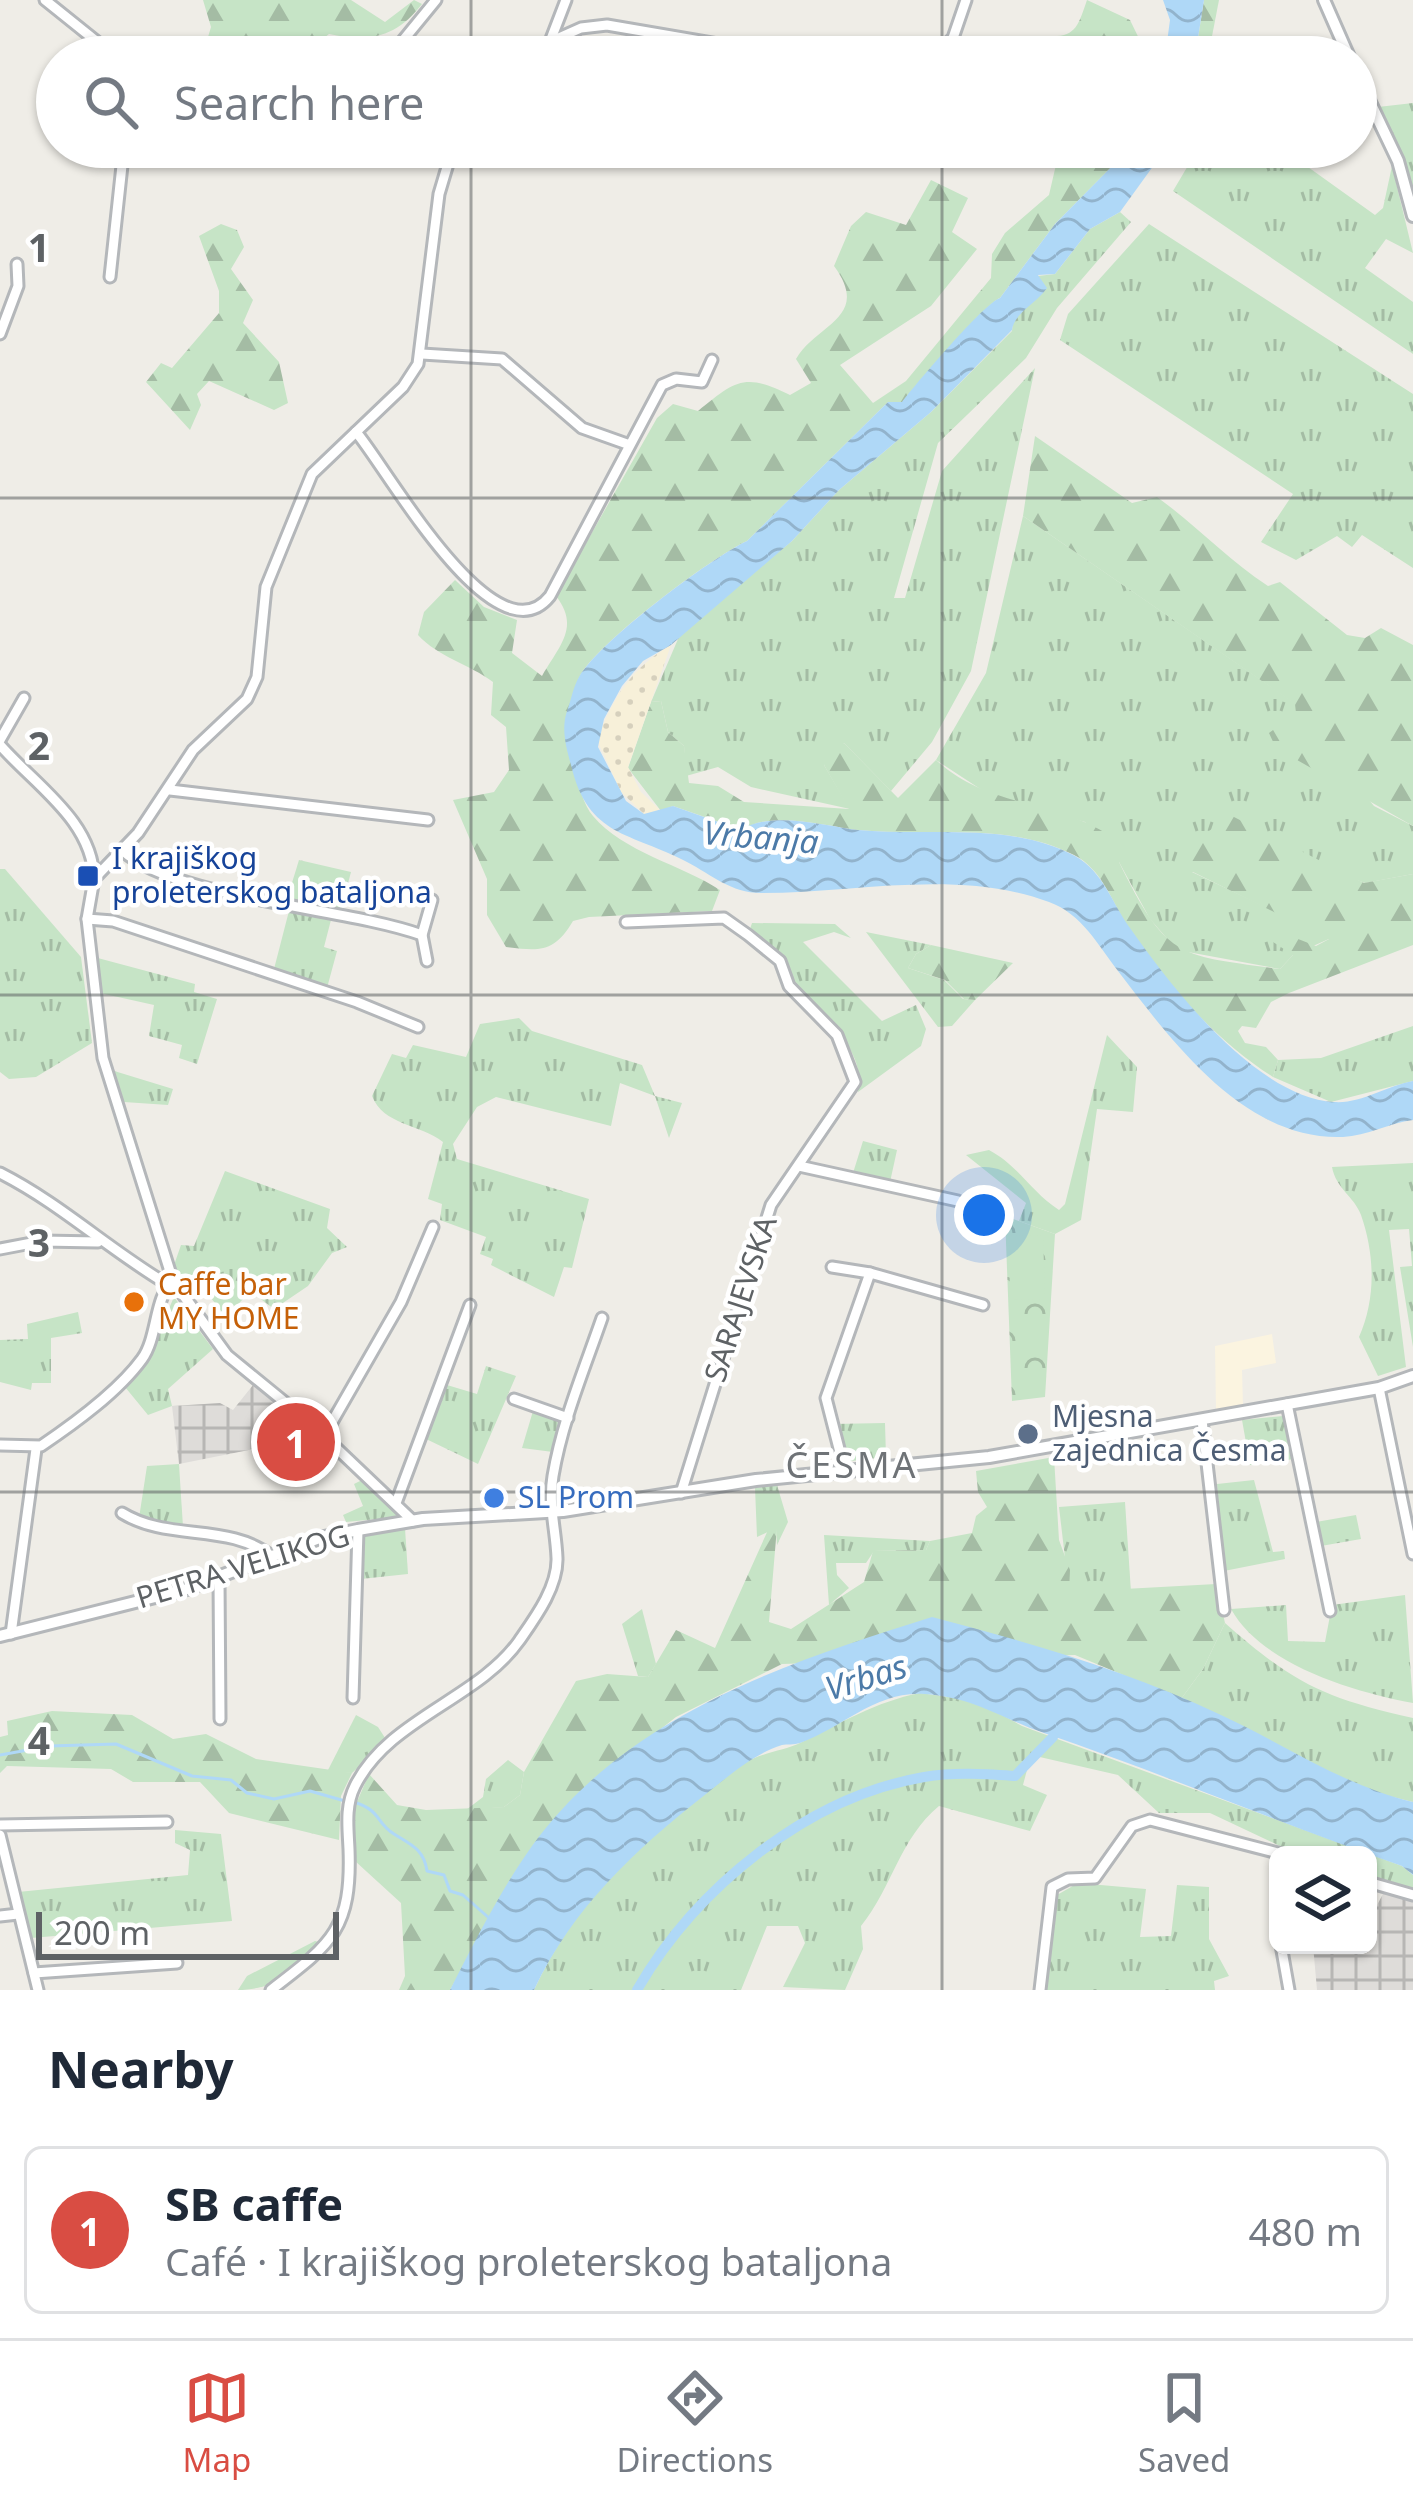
<!DOCTYPE html>
<html lang="en">
<head>
<meta charset="utf-8">
<style>
  body { margin:0; font-family:"Noto Sans",sans-serif; background:#f6f6f7; color:#1f2937 }
  .controls { position:absolute; right:36px; bottom:36px; display:grid; overflow:hidden; border-radius:18px; box-shadow:0 3px 9px #0004 }
  .controls button { width:108px; height:108px; display:grid; place-items:center; padding:0; border:0; border-bottom:3px solid #e0e1e3; background:#fff; color:#1f2937; font:60px sans-serif }
  .scale { position:absolute; left:36px; bottom:30px; width:303px; box-sizing:border-box; padding-left:12px; border:6px solid #5e6265; border-top:0; font-size:33px; line-height:42px; white-space:nowrap; color:#5e6265; -webkit-text-stroke:9px #fff; paint-order:stroke }
  .you { position:absolute; left:984px; top:1215px; width:42px; height:42px; margin:-30px; border:9px solid #fff; border-radius:50%; background:#1a73e8; box-shadow:0 0 0 18px #1a73e833 }
  .badge { display:grid; place-items:center; width:78px; height:78px; border-radius:50%; background:#d94d43; color:#fff; font-size:39px; font-weight:700 }
  .pin { position:absolute; translate:-50% -50%; border:6px solid #fff; box-shadow:0 3px 12px #0006 }
  .list { margin:0; padding:0; list-style:none }
  h2 { display:flex; justify-content:space-between; align-items:center; height:156px; margin:0; padding:0 48px; font-size:51px }
  h2 small { font-size:39px; font-weight:400; color:#747a83 }
  .list li { display:grid; grid-template-columns:78px 1fr auto; gap:36px; align-items:center; box-sizing:border-box; height:168px; margin:0 24px 24px; padding:0 24px; border:3px solid #e0e1e3; border-radius:18px }
  .list b { display:block; font-size:45px; white-space:nowrap }
  .list p { margin:0; font-size:39px; white-space:nowrap; color:#747a83 }
  .list em { font-size:39px; font-style:normal; color:#747a83 }
  .icon { flex:none; width:66px; height:66px; fill:none; stroke:currentColor; stroke-width:2; stroke-linecap:round; stroke-linejoin:round }
  .map { position:relative; flex:none; width:1413px; height:1990px; overflow:hidden }
  .search { position:absolute; background:#fff; box-shadow:0 3px 9px #0004; left:36px; right:36px; top:36px; height:132px; display:flex; align-items:center; gap:30px; box-sizing:border-box; padding:0 42px; border-radius:66px; color:#747a83; font-size:45px }
  .sheet { height:348px; background:#fff }
  nav { display:flex; justify-content:space-around; align-items:center; box-sizing:border-box; height:168px; border-top:3px solid #e0e1e3; background:#fff; font-size:33px; color:#747a83 }
  nav a { display:grid; justify-items:center; gap:6px }
  nav .on { color:#d94d43 }
  .map>svg:first-child { display:block }
  .commercial { fill:#fbf4e0 }
  .industrial { fill:url(#industrial-grid) }
  .grass { fill:url(#grass-tufts) }
  .forest { fill:url(#forest-firs) }
  .sand { fill:url(#sand-dots) }
  .park { fill:url(#park-crowns) }
  .pitch { fill:#c6e4c6 }
  .water { fill:url(#water-waves) }
  .lines { fill:none; stroke-linecap:round; stroke-linejoin:round }
  .stream { stroke:#afd8f7; stroke-width:3 }
  .canal { stroke:#afd8f7; stroke-width:10 }
  .minor-casing { stroke:#b4b7ba; stroke-width:15 }
  .tertiary-casing { stroke:#b4b7ba; stroke-width:16 }
  .minor { stroke:#fff; stroke-width:9 }
  .tertiary { stroke:#fff; stroke-width:10 }
  .grid { fill:none; stroke:#5e6265; stroke-width:3; stroke-opacity:0.55 }
  .transit-dot { fill:#1a4fb4; stroke:#fff; stroke-width:4.5 }
  .food-dot { fill:#e8710a; stroke:#fff; stroke-width:4.5 }
  .service-dot { fill:#5c6f8a; stroke:#fff; stroke-width:4.5 }
  .shop-dot { fill:#3f7fe0; stroke:#fff; stroke-width:4.5 }
  .labels { text-anchor:middle; stroke-width:9; stroke-linejoin:round; paint-order:stroke }
  .transit-label { font-size:30px; fill:#164399; stroke:#fff; text-anchor:start }
  .food-label { font-size:30px; fill:#c56008; stroke:#fff; text-anchor:start }
  .street-label { font-size:30px; fill:#5e6265; stroke:#fff }
  .service-label { font-size:30px; fill:#4e5e75; stroke:#fff; text-anchor:start }
  .shop-label { font-size:30px; fill:#366cbe; stroke:#fff; text-anchor:start }
  .water-label { font-size:33px; font-style:italic; fill:#4c7aa8; stroke:#fff }
  .quarter-label { font-size:36px; letter-spacing:3px; fill:#6f7377; stroke:#fff }
  .grid-label { font-size:39px; text-anchor:middle; font-weight:bold; fill:#5e6265; stroke:#fff; stroke-width:9; stroke-linejoin:round; paint-order:stroke }
</style>
</head>
<body>
<div class="map">
<svg width="1413" height="1990" viewBox="0 0 1413 1990">
  <defs>
    <pattern id="industrial-grid" width="8" height="8" patternUnits="userSpaceOnUse" patternTransform="scale(3)"><rect width="8" height="8" fill="#dedcd9"/><path d="M0 4h8M4 0v8" fill="none" stroke="#b7b6b4"/></pattern>
    <pattern id="grass-tufts" width="24" height="20" patternUnits="userSpaceOnUse" patternTransform="scale(3)"><rect width="24" height="20" fill="#c6e4c6"/><path d="M3 7l-1-3M5 7V3M7 7l1-3M15 17l-1-3M17 17v-4M19 17l1-3" fill="none" stroke="#a4bca4"/></pattern>
    <pattern id="forest-firs" width="22" height="20" patternUnits="userSpaceOnUse" patternTransform="scale(3)"><rect width="22" height="20" fill="#c6e4c6"/><path d="M5 1l3.5 6h-7zM16 11l3.5 6h-7z" fill="#a4bca4"/></pattern>
    <pattern id="sand-dots" width="8" height="8" patternUnits="userSpaceOnUse" patternTransform="scale(3)"><rect width="8" height="8" fill="#f7f0d9"/><path d="M2 2h.1M6 6h.1" fill="none" stroke="#d6d0bd" stroke-width="1.8" stroke-linecap="round"/></pattern>
    <pattern id="park-crowns" width="20" height="18" patternUnits="userSpaceOnUse" patternTransform="scale(3)"><rect width="20" height="18" fill="#c6e4c6"/><path d="M2 6a3 3 0 1 1 6 0M12 15a3 3 0 1 1 6 0" fill="none" stroke="#a4bca4"/></pattern>
    <pattern id="water-waves" width="16" height="10" patternUnits="userSpaceOnUse" patternTransform="scale(3)"><rect width="16" height="10" fill="#afd8f7"/><path d="M0 5q4-4 8 0t8 0" fill="none" stroke="#92b3cc"/></pattern>
  </defs>
  <rect width="100%" height="100%" fill="#efede7"/>
  <path class="commercial" d="M1272,1334L1276,1363L1242,1370L1243,1405L1216,1410L1215,1346Z"/>
  <g class="industrial">
    <path d="M253,1385L309,1429L249,1450L179,1464L172,1406L220,1403L233,1410Z"/>
    <path d="M1384,1892L1413,1901V1990H1317L1313,1945H1368V1909L1376,1907Z"/>
  </g>
  <g class="grass">
    <path d="M1413,103V191L1378,107Z"/>
    <path d="M1199,147H1280L1375,215L1383,208L1392,166L1413,253L1386,239L1365,268L1413,302V354L1173,191Z"/>
    <path d="M1120,212L1131,222L1057,308L1026,358L938,443L894,598H905L942,471L1035,368L971,671L932,742L891,791L844,743L824,765L850,809L751,787L718,767L686,776L684,746L668,732L661,701L651,702L681,632L792,541L839,490L931,412L1012,331L1013,320C1025,308 1043,297 1038,276L1055,274L1090,229Z"/>
    <path d="M1149,224L1413,394V568L1362,535L1352,547L1337,536L1296,560L1261,542L1293,494L1060,340L1068,314Z"/>
    <path d="M1023,516L1296,704V713L1374,806L1413,826V874L1365,883L1334,872H1192L1331,938L1293,955L1280,969L1177,950L1150,919L1119,862L1085,822L991,796L936,760L986,673Z"/>
    <path d="M299,860L351,872L341,910L287,899Z"/>
    <path d="M0,869H5L81,957L92,1043L36,1077L9,1079L0,1072Z"/>
    <path d="M290,907L332,916L324,947L337,951L327,988L274,969Z"/>
    <path d="M752,923L835,924L851,938L834,932L803,942L882,1021L916,1005L926,1029L921,1046L858,1092C867,1050 822,1015 798,987C776,960 787,955 750,929Z"/>
    <path d="M866,932L931,945L916,954L908,968L944,980L963,999L975,1000L952,1026L938,1027Z"/>
    <path d="M94,957L195,984L194,992L217,999L197,1064L179,1058L182,1045L149,1036L154,1005L100,993Z"/>
    <path d="M519,1018L532,1031L642,1065L655,1096L682,1103L669,1138L655,1096L620,1083L611,1126L496,1097L477,1107L453,1144L457,1159L589,1199L572,1268L564,1267L554,1297L491,1265L493,1259L480,1254L486,1237L440,1220L442,1204L428,1199L443,1142C420,1124 383,1125 372,1096L392,1054L406,1058L413,1045L466,1057L480,1024Z"/>
    <path d="M1413,1026V1081L1331,1102L1273,1077L1278,1060L1321,1058Z"/>
    <path d="M1107,1035L1137,1067L1133,1112L1097,1109L1081,1220L1055,1234L1019,1221L1026,1203L966,1155L989,1150C1019,1166 1032,1193 1059,1210L1065,1204Z"/>
    <path d="M111,1070L173,1089L168,1105L124,1102Z"/>
    <path d="M863,1141L897,1150L890,1182L853,1173Z"/>
    <path d="M1413,1163V1347L1400,1267L1412,1266L1409,1229L1389,1230L1406,1367L1378,1376L1359,1337C1376,1299 1375,1255 1361,1215C1354,1196 1336,1189 1332,1167Z"/>
    <path d="M225,1171L330,1209L327,1228L347,1247L332,1253L308,1286L274,1309L258,1297L243,1299L226,1317L207,1293L193,1296L173,1268L181,1245L194,1246Z"/>
    <path d="M174,1297L213,1349L168,1389L172,1406L148,1415L125,1387L143,1368Z"/>
    <path d="M78,1312L82,1333L51,1338V1383H32L31,1390L0,1382V1340L28,1339L27,1324Z"/>
    <path d="M486,1366L516,1376L478,1464L424,1438L447,1385L477,1394Z"/>
    <path d="M533,1411L561,1423L553,1452L522,1448Z"/>
    <path d="M1283,1416L1294,1459L1250,1465L1242,1420Z"/>
    <path d="M885,1423L886,1457L851,1461L843,1455L833,1424Z"/>
    <path d="M179,1464L183,1527L139,1518L147,1466Z"/>
    <path d="M362,1480L399,1512L398,1517L346,1522L343,1515L363,1506L354,1484Z"/>
    <path d="M1254,1480L1273,1552L1284,1551L1285,1559L1224,1571L1217,1484Z"/>
    <path d="M777,1485L788,1522L777,1545L776,1528L757,1537L755,1488Z"/>
    <path d="M1125,1502L1131,1592H1069L1059,1507Z"/>
    <path d="M1356,1515L1361,1539L1321,1546L1316,1522Z"/>
    <path d="M405,1528L408,1574L361,1579L363,1536Z"/>
    <path d="M824,1535L930,1541L926,1550L874,1551L866,1563H836L837,1575L849,1588L829,1605Z"/>
    <path d="M1405,1595L1413,1703C1354,1692 1262,1665 1231,1609L1286,1605L1288,1641L1325,1642L1332,1605Z"/>
    <path d="M642,1609L656,1664L648,1677L638,1676L622,1624Z"/>
    <path d="M1225,1623C1294,1684 1324,1698 1413,1718V1802L1361,1789L1181,1699L1203,1669Z"/>
    <path d="M920,1693L977,1701L1022,1726L1402,1866L1413,1875V1891L1368,1878V1855H1299L1210,1813H1159L1118,1775L1031,1755L1023,1785L1047,1795L1030,1831L939,1806C900,1838 892,1888 861,1926L863,1949L845,1990L783,1987L805,1943L798,1926H767L741,1990H534C577,1897 658,1820 743,1764C762,1752 784,1751 802,1742C843,1722 875,1702 920,1693Z"/>
    <path d="M356,1715L378,1727L387,1741L352,1773L327,1772Z"/>
    <path d="M508,1760L524,1772L520,1795L504,1807L466,1810L483,1797L486,1779Z"/>
    <path d="M175,1830L221,1834L232,1921L31,1938L18,1892L188,1875L190,1850L175,1843Z"/>
    <path d="M1078,1883L1146,1889L1140,1937L1171,1936L1177,1885L1209,1887V1939L1229,1976L1214,1981L1215,1990H1046L1057,1895Z"/>
  </g>
  <g class="forest">
    <path d="M203,0H351L385,22L414,0L422,4C397,37 369,43 329,34L300,57H202L211,27Z"/>
    <path d="M1087,0L1130,20L1148,57H1032L1047,36C1076,38 1078,26 1087,0Z"/>
    <path d="M1204,0H1219L1208,57H1195Z"/>
    <path d="M1033,147H1131L1055,224L1000,298C987,302 915,386 902,403L888,402L747,541C709,559 603,639 581,674C564,702 571,791 593,816C623,852 682,865 720,890L712,911L589,917L573,921C554,953 540,951 506,947L487,915V879L453,800L494,792L509,770L506,727L491,715L493,682C469,664 438,657 418,635L424,612L455,580L484,607L517,620L512,653L542,676C560,645 580,627 556,596L657,418L673,404L698,411C735,381 744,372 790,395L811,383L796,359C816,324 872,318 834,266L851,226L866,212L906,225L931,180L968,198L952,232L977,249L931,306L840,365L873,403L906,381L991,278L992,254L1005,233L1049,195L1058,156Z"/>
    <path d="M221,224L237,230L244,247L231,269L253,300L243,323L279,362L288,403L274,410L209,381L197,394L201,405L190,430L146,382L161,363L172,368L219,313V291L199,236Z"/>
    <path d="M1035,436L1132,503L1157,497C1196,525 1227,559 1268,586L1280,582L1347,635L1365,638L1381,628L1413,645V826L1276,748L1269,733L1296,713L1295,704L1023,516Z"/>
    <path d="M661,701L668,732L684,746L689,783L718,786L744,802L849,809L824,765L827,752L844,743L898,798L936,760C993,813 1074,799 1123,847L1119,862C1167,960 1178,955 1280,969L1293,955L1264,936L1270,928L1316,946L1329,939L1193,872L1183,858L1184,847L1232,816L1364,883L1413,874V945L1289,993L1271,1002L1256,1028L1242,1026L1238,1031L1245,1043L1266,1047L1278,1060L1273,1077C1215,1040 1166,984 1128,927C1112,902 1102,869 1074,855C1008,821 928,837 858,830C825,826 771,810 742,830L673,806L661,811L628,768L651,702Z"/>
    <path d="M931,945L1013,963L975,1000L964,999L945,980L908,968L916,954Z"/>
    <path d="M1054,1457L1059,1540L1070,1570L1069,1592L1216,1584L1225,1623L1203,1669L1181,1699L1075,1655L782,1664L676,1717L585,1789L534,1844L450,1990H399L405,1976L401,1903L355,1861L353,1811L369,1774L397,1805L426,1810L504,1807L520,1795L524,1772L576,1681L607,1674L648,1677L676,1630L715,1648L768,1530L777,1527L769,1622L791,1629L864,1582L873,1551L926,1550L930,1541L972,1533L976,1516L987,1507L978,1492L976,1471Z"/>
    <path d="M52,1711L132,1715L173,1739L206,1734L256,1759L352,1773L341,1796L339,1840L229,1813L200,1782H133L111,1769L7,1766L0,1773V1737L8,1735L7,1721Z"/>
    <path d="M315,1941L323,1943C301,1971 272,1990 238,1990L247,1976Z"/>
  </g>
  <path class="sand" d="M671,645L628,767L641,792L661,811L644,814L621,792L597,740C613,698 631,668 671,645Z"/>
  <path class="park" d="M1005,1216L1055,1234L1045,1397L1012,1401Z"/>
  <path class="pitch" d="M1043,1235L1045,1299L1010,1300L1009,1236Z"/>
  <g class="water">
    <path d="M1163,0H1204L1195,57H1165L1170,20Z"/>
    <path d="M1131,147H1167L1120,212L1090,229L1055,274L1038,275L1047,288C1037,303 1014,313 1012,330L931,412L839,490L792,541L671,645L643,661L622,686L604,719L598,747L626,801L644,814L673,806L741,830C772,810 825,826 858,830C928,837 1010,821 1075,856C1103,871 1113,905 1130,928C1172,988 1256,1097 1334,1102C1361,1104 1386,1086 1413,1081V1120C1389,1123 1367,1136 1343,1137C1244,1141 1171,1040 1118,971C1098,945 1082,914 1049,902C959,868 853,893 761,893C731,893 712,875 687,862C631,832 588,838 571,765C566,747 561,729 567,711C571,701 573,687 579,677C599,642 709,559 747,541L888,402H902C916,384 984,303 1000,298L1055,224Z"/>
    <path d="M932,1617C1031,1643 1128,1671 1221,1715C1286,1745 1342,1785 1413,1802V1875L1402,1866C1281,1824 1164,1774 1044,1733C1000,1718 974,1697 924,1694C876,1691 842,1728 800,1743C794,1745 787,1744 782,1745C753,1754 729,1776 706,1794C635,1850 573,1907 534,1990H450C475,1941 500,1891 532,1846C627,1715 785,1663 932,1617Z"/>
  </g>
  <g class="lines">
    <g class="stream">
      <path d="M0,1755L50,1746L116,1744L192,1776L231,1780L247,1793L274,1799L310,1791L345,1801"/>
      <path d="M354,1802C382,1811 375,1822 394,1834C410,1844 424,1849 427,1871L444,1875L450,1891L463,1895L489,1918"/>
    </g>
    <path class="canal" d="M637,1990C696,1888 807,1797 924,1777C955,1772 984,1774 1015,1776L1053,1737"/>
    <g class="minor-casing">
      <g id="minor">
        <path d="M45,0L116,57"/>
        <path d="M551,39L566,0"/>
        <path d="M400,57V44L436,0"/>
        <path d="M516,57L581,28L607,25L794,57"/>
        <path d="M933,57L953,38L966,0"/>
        <path d="M110,277L124,147"/>
        <path d="M0,334L18,286L17,264"/>
        <path d="M422,354L502,359L582,428L627,444"/>
        <path d="M356,432C385,465 495,665 550,596L662,385L676,379L702,382L712,360"/>
        <path d="M0,740L24,698"/>
        <path d="M0,745C35,785 93,821 94,879"/>
        <path d="M170,790L428,820"/>
        <path d="M123,851C176,899 344,907 422,935"/>
        <path d="M87,919L113,921L357,1002L418,1027"/>
        <path d="M626,922L724,918L748,935L780,961L789,986L837,1035L855,1082L771,1205L681,1493"/>
        <path d="M427,961L422,935L432,900"/>
        <path d="M799,1166L958,1201"/>
        <path d="M0,1173C61,1204 108,1249 167,1284"/>
        <path d="M0,1249L42,1241L98,1242"/>
        <path d="M832,1267L870,1273"/>
        <path d="M1379,1388L1413,1554"/>
        <path d="M514,1399L568,1418"/>
        <path d="M1287,1404L1330,1611"/>
        <path d="M1202,1420L1224,1610"/>
        <path d="M324,1436L401,1302L433,1227"/>
        <path d="M0,1445L41,1446C75,1423 118,1392 142,1359C158,1337 154,1297 173,1281"/>
        <path d="M845,1472L826,1398L870,1273L983,1305"/>
        <path d="M396,1503L470,1305"/>
        <path d="M122,1513C169,1542 228,1522 273,1557"/>
        <path d="M413,1521L309,1422L227,1355L173,1281L103,1058L87,919L94,879L138,833L193,750L247,699L257,677L266,587L312,474L403,387L418,364L439,194L453,147"/>
        <path d="M219,1579L220,1719"/>
        <path d="M11,1634L36,1449"/>
        <path d="M353,1698L358,1530"/>
        <path d="M0,1825L167,1822"/>
        <path d="M0,1835L38,1990"/>
        <path d="M1368,1882L1413,1895"/>
        <path d="M0,1916L18,1914"/>
        <path d="M1281,1945L1289,1990"/>
        <path d="M34,1973L177,1963"/>
        <path d="M271,1990C331,1944 352,1930 349,1849C348,1827 345,1806 355,1786C388,1719 478,1699 519,1641C535,1618 558,1587 557,1558C556,1530 548,1505 553,1476C562,1422 584,1370 602,1318"/>
        <path d="M1040,1990L1052,1887L1068,1879L1095,1878L1132,1826L1150,1820L1286,1855"/>
      </g>
    </g>
    <g class="tertiary-casing">
      <g id="tertiary">
        <path d="M1324,0L1349,57"/>
        <path d="M1356,73L1398,161L1413,216"/>
        <path d="M0,1636L187,1589L319,1538L358,1530L423,1519L563,1511L756,1480L989,1457L1379,1388L1413,1376"/>
      </g>
    </g>
    <use href="#minor" class="minor"/>
    <use href="#tertiary" class="tertiary"/>
  </g>
  <path class="grid" d="M471,0V57M942,0V57M471,147V1990M942,147V1990M0,498H1413M0,995H1413M0,1492H1413"/>
  <rect class="transit-dot" x="76" y="864" width="24" height="24" rx="6"/>
  <circle class="food-dot" cx="134" cy="1302" r="12"/>
  <circle class="service-dot" cx="1028" cy="1434" r="12"/>
  <circle class="shop-dot" cx="494" cy="1498" r="12"/>
  <g class="labels">
    <g class="transit-label">
      <text x="112" y="869">I krajiškog<tspan x="112" dy="34">proleterskog bataljona</tspan></text>
    </g>
    <g class="food-label">
      <text x="158" y="1295">Caffe bar<tspan x="158" dy="34">MY HOME</tspan></text>
    </g>
    <g class="street-label">
      <text transform="translate(741 1299) rotate(-72)" y="10">SARAJEVSKA</text>
      <text transform="translate(243 1567) rotate(-17)" y="10">PETRA VELIKOG</text>
    </g>
    <g class="service-label">
      <text x="1052" y="1427">Mjesna<tspan x="1052" dy="34">zajednica Česma</tspan></text>
    </g>
    <g class="shop-label">
      <text x="518" y="1508">SL Prom</text>
    </g>
    <g class="water-label">
      <text transform="translate(761 837) rotate(5)" y="12">Vrbanja</text>
      <text transform="translate(866 1677) rotate(-17)" y="12">Vrbas</text>
    </g>
    <g class="quarter-label">
      <text x="852" y="1478">ČESMA</text>
    </g>
  </g>
  <g class="grid-label">
    <text x="39" y="262">1</text>
    <text x="39" y="760">2</text>
    <text x="39" y="1257">3</text>
    <text x="39" y="1755">4</text>
  </g>
</svg>
<div class="controls">
<button><svg class="icon" aria-label="layers" viewBox="0 0 24 24"><path d="M12 4l9 5-9 5-9-5zM3 14l9 5 9-5"/></svg></button>
</div>
<div class="scale">200 m</div>
<div class="you"></div>
<div class="pin badge" style="left:296px;top:1442px">1</div>
<div class="search"><svg class="icon" aria-label="search" viewBox="0 0 24 24"><circle cx="10" cy="10" r="6"/><path d="M15 15l6 6"/></svg>Search here</div>
</div>
<section class="sheet">
<h2>Nearby<small></small></h2>
<ul class="list">
<li><span class="badge">1</span><div><b>SB caffe</b><p>Café · I krajiškog proleterskog bataljona</p></div><em>480 m</em></li>
</ul>
</section>
<nav>
<a class="on"><svg class="icon" aria-label="map" viewBox="0 0 24 24"><path d="M3 6l6-2 6 2 6-2v14l-6 2-6-2-6 2zM9 4v14M15 6v14"/></svg>Map</a>
<a><svg class="icon" aria-label="directions" viewBox="0 0 24 24"><path d="M12 3l9 9-9 9-9-9zM9 14v-3h6M13 9l2 2-2 2"/></svg>Directions</a>
<a><svg class="icon" aria-label="saved" viewBox="0 0 24 24"><path d="M7 4h10v16l-5-4-5 4z"/></svg>Saved</a>
</nav>
</body>
</html>
